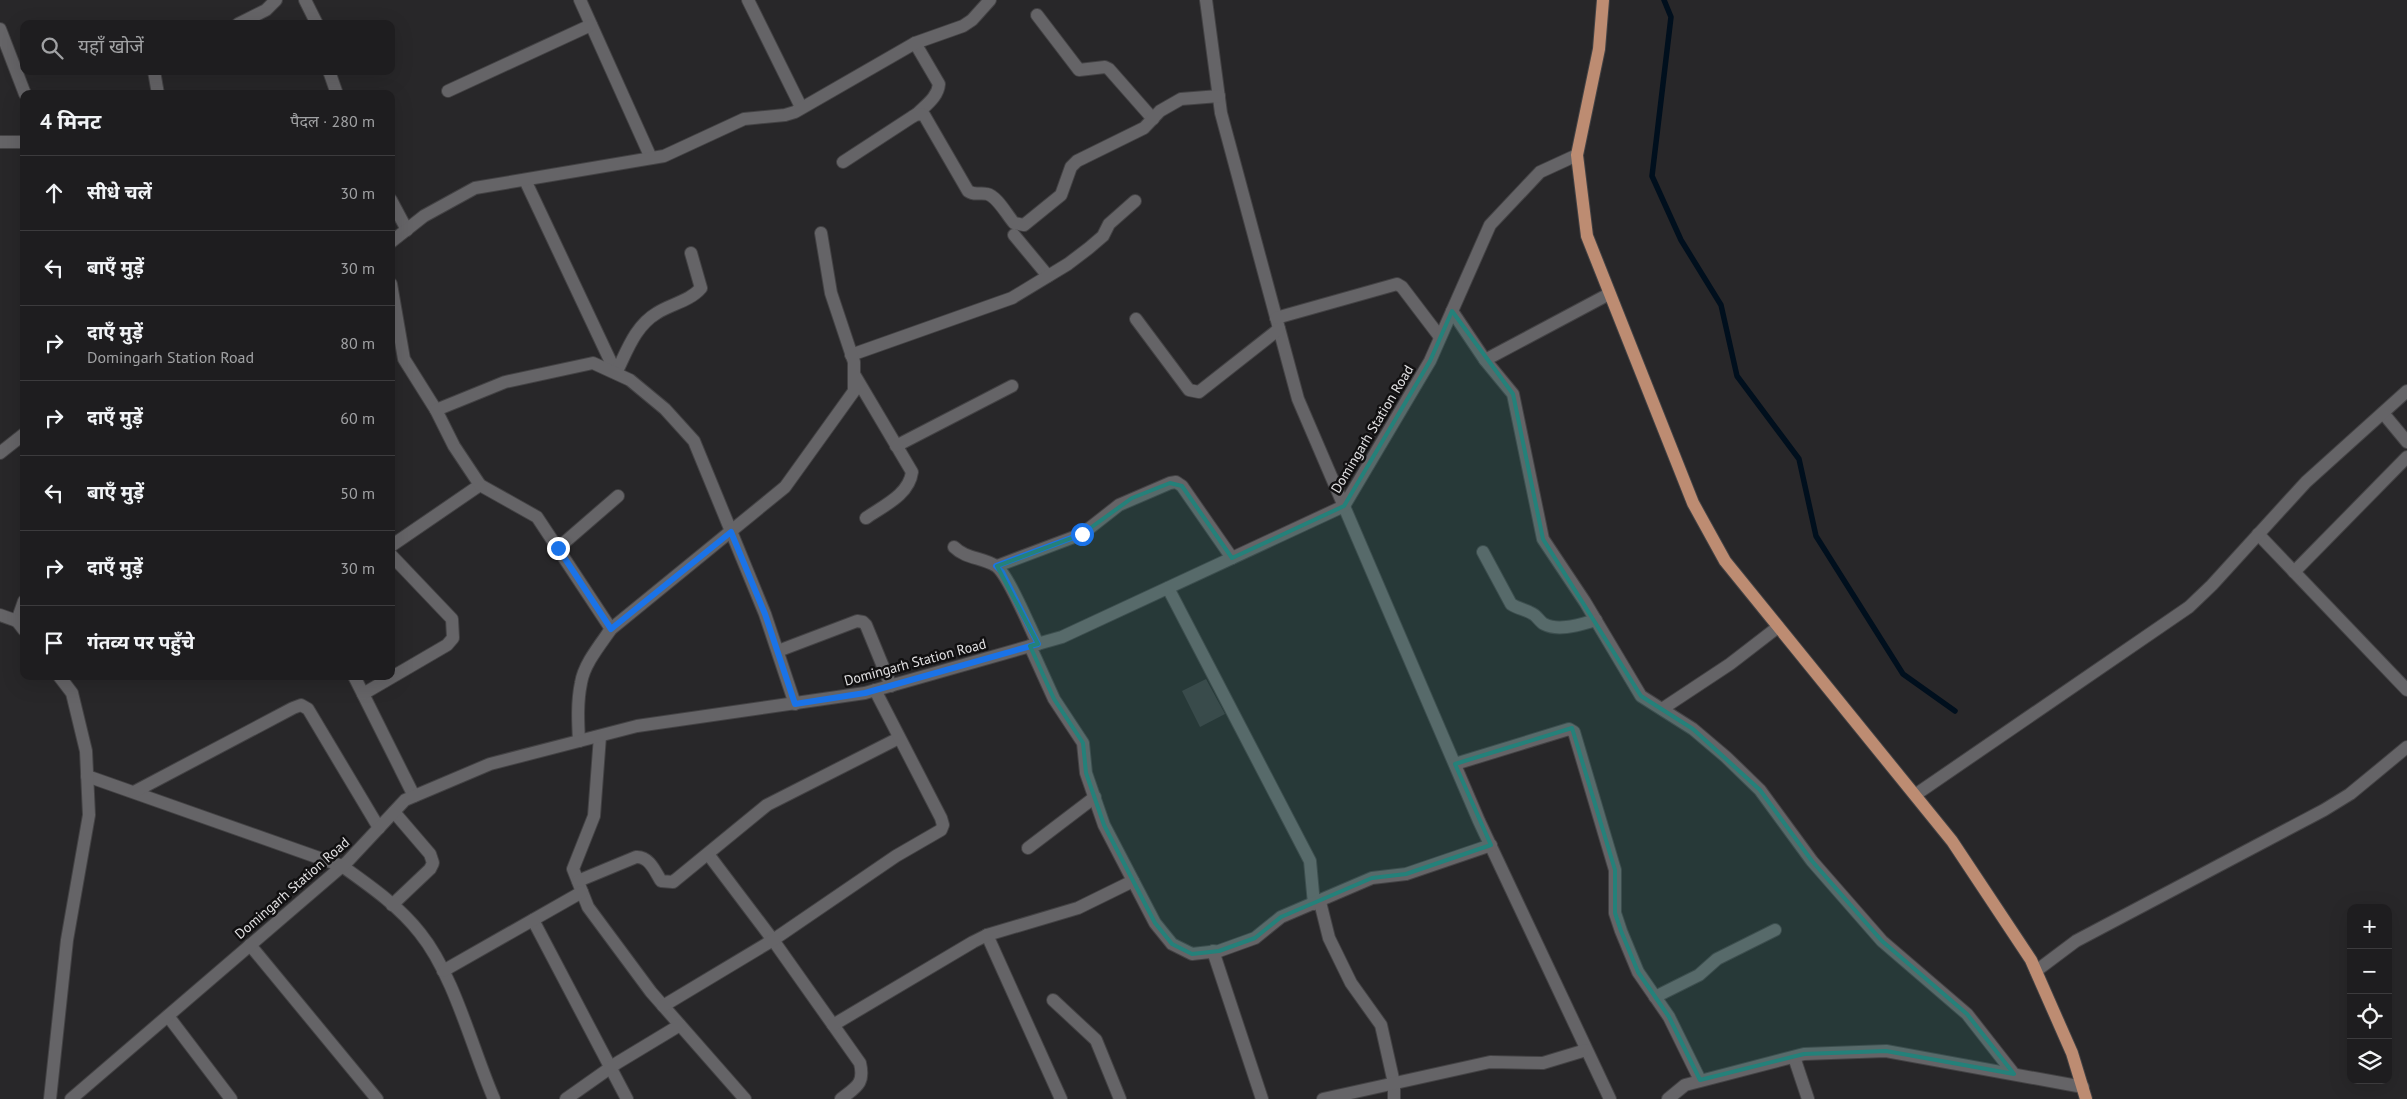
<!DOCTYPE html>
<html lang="hi">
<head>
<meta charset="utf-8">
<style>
  body { margin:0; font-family:"PT Sans","Noto Sans Devanagari",sans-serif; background:#2b2a2c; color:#f1f3f6 }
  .controls { position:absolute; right:15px; bottom:15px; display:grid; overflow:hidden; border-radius:10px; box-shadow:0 5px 20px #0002 }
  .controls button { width:45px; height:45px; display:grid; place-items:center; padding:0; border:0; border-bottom:1px solid #3c3b3d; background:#1e1d1f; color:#f1f3f6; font:25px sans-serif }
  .stop { position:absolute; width:15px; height:15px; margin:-11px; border:4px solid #1a73e8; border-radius:50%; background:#fff }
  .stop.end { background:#1a73e8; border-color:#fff; box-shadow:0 1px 5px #0008 }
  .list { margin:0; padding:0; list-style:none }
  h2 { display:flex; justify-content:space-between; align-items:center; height:65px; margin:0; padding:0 20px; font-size:21px }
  h2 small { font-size:16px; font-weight:400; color:#a1a2a4 }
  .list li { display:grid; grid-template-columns:32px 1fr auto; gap:15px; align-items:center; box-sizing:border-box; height:75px; padding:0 20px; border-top:1px solid #3c3b3d }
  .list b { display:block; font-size:19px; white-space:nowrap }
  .list p { margin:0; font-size:16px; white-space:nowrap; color:#a1a2a4 }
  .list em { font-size:16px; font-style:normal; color:#a1a2a4 }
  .icon { flex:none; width:28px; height:28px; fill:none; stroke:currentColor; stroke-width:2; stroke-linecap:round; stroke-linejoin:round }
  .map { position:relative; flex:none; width:2407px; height:1099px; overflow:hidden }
  .search { position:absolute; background:#1e1d1f; box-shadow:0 5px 20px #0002; left:20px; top:20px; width:375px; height:55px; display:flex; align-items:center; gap:12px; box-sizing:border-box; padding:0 18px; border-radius:10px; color:#a1a2a4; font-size:19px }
  .panel { position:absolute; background:#1e1d1f; box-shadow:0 5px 20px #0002; left:20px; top:90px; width:375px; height:590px; border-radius:10px }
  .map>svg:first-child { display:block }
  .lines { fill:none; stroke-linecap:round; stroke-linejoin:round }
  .stream { stroke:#000f1d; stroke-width:5.5 }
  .building { fill:#3f3e40 }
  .minor-casing { stroke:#434244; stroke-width:14 }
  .major-casing { stroke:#434244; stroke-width:14 }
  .minor { stroke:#656467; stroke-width:12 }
  .major { stroke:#bd8c72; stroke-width:12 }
  .route { stroke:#1a73e8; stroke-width:6 }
  .marked { fill:#24817a; fill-opacity:0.2; stroke:#24817a; stroke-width:4; stroke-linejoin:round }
  .labels { text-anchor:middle; stroke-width:5; stroke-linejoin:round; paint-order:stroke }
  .street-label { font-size:14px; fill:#e2e1e3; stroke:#111011 }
</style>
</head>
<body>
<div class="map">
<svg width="2407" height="1099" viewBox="0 0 2407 1099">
  <rect width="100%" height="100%" fill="#282729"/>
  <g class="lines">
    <path class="stream" d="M1664,0L1671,17L1652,176L1681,240L1721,305L1737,376L1799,459L1816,536L1903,674L1955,711"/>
  </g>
  <path class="building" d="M1206,679L1225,714L1200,727L1182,691Z"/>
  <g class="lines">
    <g class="minor-casing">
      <g id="minor">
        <path d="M305,0L317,24"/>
        <path d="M580,0L651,158"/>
        <path d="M748,0L801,107"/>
        <path d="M1206,0L1221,113L1298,399L1479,821L1610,1099"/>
        <path d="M1037,15L1079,70L1105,67L1109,69L1153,119"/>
        <path d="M238,24L266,10L276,0"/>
        <path d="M0,29L25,94"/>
        <path d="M915,43L939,84C938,97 926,105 917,114"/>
        <path d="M154,71L158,94"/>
        <path d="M329,71L337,94"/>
        <path d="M448,91L591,25"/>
        <path d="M0,142H24"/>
        <path d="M843,162L912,117L917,114L924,115L968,191C975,196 979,192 987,194C997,196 1007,215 1014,223L1024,225L1061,195L1071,167L1077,161L1144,128L1160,111L1181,99L1219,96"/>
        <path d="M525,180L616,373"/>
        <path d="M391,200L407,230"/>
        <path d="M1014,235L1048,276"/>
        <path d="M391,242L424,216L475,188L664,156L744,119L785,115L795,112L915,43L963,26L972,20L990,0"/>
        <path d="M391,284L404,359L436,410"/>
        <path d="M1452,311L1485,360L1513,394L1543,539L1585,602L1641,696L1693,729L1726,757L1760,790L1812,861L1882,941L1967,1014L2014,1074"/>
        <path d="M1276,318L1397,284L1402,287L1440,337"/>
        <path d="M1136,319L1189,390L1199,392L1279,329"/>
        <path d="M851,355L1012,298L1068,264L1089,248L1103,236L1109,224L1135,201"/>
        <path d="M1485,360L1609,294"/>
        <path d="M616,373C627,351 635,326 657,313C671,304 690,301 701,288L691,253"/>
        <path d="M854,374L912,472C909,495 883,506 866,518"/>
        <path d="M2383,413L2407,442"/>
        <path d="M896,446L1012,386"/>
        <path d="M0,453L24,434"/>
        <path d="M2258,534L2407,690"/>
        <path d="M391,546L480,485"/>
        <path d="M954,547C966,559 982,557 996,566C1008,574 1030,628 1038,644"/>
        <path d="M558,548L618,496"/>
        <path d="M1483,552L1511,604C1518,609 1525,609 1533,614C1537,616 1540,622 1544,624C1559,632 1581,624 1596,620"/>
        <path d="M997,566L1082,534L1119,505L1170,483L1176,482L1182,486L1232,558"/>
        <path d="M2294,572L2407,457"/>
        <path d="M1168,588L1310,861L1314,904"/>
        <path d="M24,601L17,621L24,630"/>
        <path d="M0,615L17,621"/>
        <path d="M611,629L537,517L480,485L454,446L436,410L505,382L593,363L630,380L665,409L694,441L765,614L795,704"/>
        <path d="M1030,646L1054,699L1083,743L1086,773L1104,825L1155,923L1172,944L1192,954L1219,951L1255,938L1281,917L1372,878L1406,874L1491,845"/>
        <path d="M778,651L857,621L863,622L866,625L891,686"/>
        <path d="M354,676L414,796"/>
        <path d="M363,694L447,645L453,638L452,619L391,555"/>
        <path d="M1662,709L1730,664L1778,627"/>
        <path d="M600,736L594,816L573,869L588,907L651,992L745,1099"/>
        <path d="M579,741C578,722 577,702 581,683C584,664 600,645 611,629L785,487L854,391V362L831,293L821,233"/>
        <path d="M1455,764L1569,729L1574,732L1615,870V913L1621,931L1638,972L1669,1017L1700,1080"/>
        <path d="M87,776L342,866C370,886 399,906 420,933C454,975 472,1048 494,1099"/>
        <path d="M134,792L293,708L301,705L308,709L379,828"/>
        <path d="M1915,795L2189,607L2212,585L2306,482L2407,391"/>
        <path d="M1028,848L1095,797"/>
        <path d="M708,854L773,940L860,1063C865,1084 856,1087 841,1099"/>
        <path d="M578,881L636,857C649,856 655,871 661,881L673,882L767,805L899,738"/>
        <path d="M1320,902L1329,938L1351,983L1381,1025L1394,1083V1099"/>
        <path d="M392,905L430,869L433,863L430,854L394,812"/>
        <path d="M533,920L627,1099"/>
        <path d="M987,935L1061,1099"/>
        <path d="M250,945L377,1099"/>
        <path d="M1213,951L1262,1099"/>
        <path d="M443,971L582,892"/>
        <path d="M2036,971L2076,941L2324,810L2350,794L2407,747"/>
        <path d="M1655,997L1699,975L1717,959L1775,930"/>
        <path d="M1053,1000L1096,1040L1120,1099"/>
        <path d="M663,1006L773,940L896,856L941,830L943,825L941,818L875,690"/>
        <path d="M168,1016L231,1099"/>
        <path d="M833,1025L973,942L987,935L1078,908L1133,881"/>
        <path d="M1794,1057L1808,1099"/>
        <path d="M50,1099L67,940L89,815L86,751L72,693L59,676"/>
        <path d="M71,1099L347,862L405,800L490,764L637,726L865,693L1062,637L1344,506L1430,361L1490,225L1540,172L1577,155"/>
        <path d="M566,1099L617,1063L680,1025"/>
        <path d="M1323,1099L1490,1062L1543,1063L1586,1050"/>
        <path d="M1668,1099L1685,1085L1804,1054L1886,1051L2083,1087"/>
      </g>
    </g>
    <g class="major-casing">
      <path id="major" d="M1603,0L1599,49L1577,155L1587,236L1693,503L1725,561L1952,841L2031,960L2072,1053L2086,1099"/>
    </g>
    <use href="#minor" class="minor"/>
    <use href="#major" class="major"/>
  </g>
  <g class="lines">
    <path class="route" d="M558,548L611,629L731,532L765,614L795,704L865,693L1038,644L1002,572L996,566L1082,534"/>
  </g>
  <path class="marked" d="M1452,311L1513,394L1543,539L1641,696L1693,729L1760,790L1812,861L1882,941L1967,1014L2014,1074L1886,1051L1804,1054L1700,1080L1669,1017L1638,972L1621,931L1615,913V870L1572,728L1455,764L1491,845L1406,874L1372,878L1281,917L1255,938L1219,951L1192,954L1172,944L1155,923L1104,825L1086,773L1083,743L1054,699L1030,646L1038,644L997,566L1082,534L1132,498L1170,483L1182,486L1232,558L1344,506L1430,361Z"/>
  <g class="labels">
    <g class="street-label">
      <text transform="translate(1372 429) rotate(-59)" y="5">Domingarh Station Road</text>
      <text transform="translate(915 662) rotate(-15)" y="5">Domingarh Station Road</text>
      <text transform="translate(292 888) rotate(-41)" y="5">Domingarh Station Road</text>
    </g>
  </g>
</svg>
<div class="controls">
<button>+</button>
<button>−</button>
<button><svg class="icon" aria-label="locate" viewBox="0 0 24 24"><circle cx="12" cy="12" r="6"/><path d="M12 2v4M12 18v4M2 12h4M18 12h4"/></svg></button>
<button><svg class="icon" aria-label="layers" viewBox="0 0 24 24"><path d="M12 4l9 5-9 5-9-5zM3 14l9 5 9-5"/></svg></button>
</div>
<div class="stop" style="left:1082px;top:534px"></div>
<div class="stop end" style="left:558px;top:548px"></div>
<div class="search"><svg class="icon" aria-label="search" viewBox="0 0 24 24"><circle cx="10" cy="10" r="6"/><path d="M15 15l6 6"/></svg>यहाँ खोजें</div>
<section class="panel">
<h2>4 मिनट<small>पैदल · 280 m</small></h2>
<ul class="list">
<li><svg class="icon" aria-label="ahead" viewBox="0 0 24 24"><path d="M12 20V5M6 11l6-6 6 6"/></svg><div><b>सीधे चलें</b></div><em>30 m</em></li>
<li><svg class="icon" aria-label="left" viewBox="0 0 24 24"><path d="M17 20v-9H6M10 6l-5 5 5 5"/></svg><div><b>बाएँ मुड़ें</b></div><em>30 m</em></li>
<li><svg class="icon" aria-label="right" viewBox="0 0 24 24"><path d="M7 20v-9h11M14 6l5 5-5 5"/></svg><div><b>दाएँ मुड़ें</b><p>Domingarh Station Road</p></div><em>80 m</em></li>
<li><svg class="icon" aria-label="right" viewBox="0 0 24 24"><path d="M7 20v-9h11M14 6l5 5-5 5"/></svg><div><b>दाएँ मुड़ें</b></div><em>60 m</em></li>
<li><svg class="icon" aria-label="left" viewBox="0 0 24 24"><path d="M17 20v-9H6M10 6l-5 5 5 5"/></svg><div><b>बाएँ मुड़ें</b></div><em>50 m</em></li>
<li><svg class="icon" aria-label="right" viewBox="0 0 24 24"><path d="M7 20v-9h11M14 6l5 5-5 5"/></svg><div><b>दाएँ मुड़ें</b></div><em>30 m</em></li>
<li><svg class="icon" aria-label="arrive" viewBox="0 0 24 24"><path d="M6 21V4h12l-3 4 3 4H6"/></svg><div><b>गंतव्य पर पहुँचे</b></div></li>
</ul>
</section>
</div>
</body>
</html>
